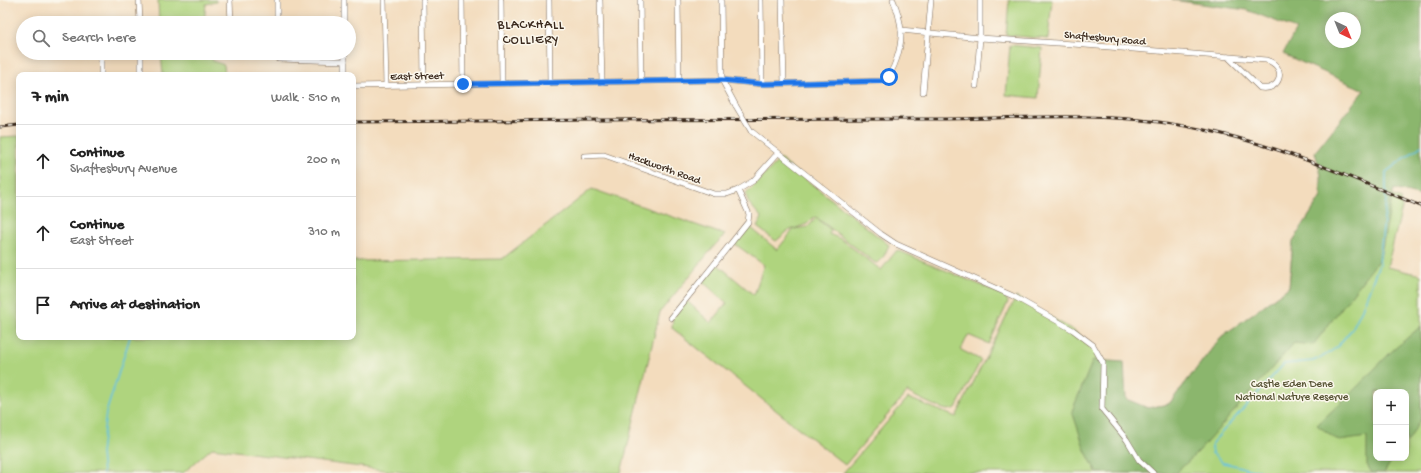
<!DOCTYPE html>
<html lang="en">
<head>
<meta charset="utf-8">
<style>
  body { margin:0; font-family:"Gochi Hand",sans-serif; background:#f6f6f6; color:#222 }
  .controls { position:absolute; right:12px; bottom:12px; display:grid; overflow:hidden; border-radius:8px; box-shadow:0 2px 10px #0003 }
  .controls button { width:36px; height:36px; display:grid; place-items:center; padding:0; border:0; border-bottom:1px solid #e0e0e0; background:#fff; color:#222; font:20px sans-serif }
  .compass { position:absolute; left:1325px; top:12px; width:36px; height:36px; border-radius:50%; background:#fff; box-shadow:0 2px 10px #0003; rotate:137deg }
  .stop { position:absolute; width:12px; height:12px; margin:-9px; border:3px solid #1a73e8; border-radius:50%; background:#fff }
  .stop.end { background:#1a73e8; border-color:#fff; box-shadow:0 1px 4px #0008 }
  .list { margin:0; padding:0; list-style:none }
  h2 { display:flex; justify-content:space-between; align-items:center; height:52px; margin:0; padding:0 16px; font-size:17px }
  h2 small { font-size:13px; font-weight:400; color:#767676 }
  .list li { display:grid; grid-template-columns:26px 1fr auto; gap:12px; align-items:center; box-sizing:border-box; height:72px; padding:0 16px; border-top:1px solid #e0e0e0 }
  .list b { display:block; font-size:15px; white-space:nowrap }
  .list p { margin:0; font-size:13px; white-space:nowrap; color:#767676 }
  .list em { font-size:13px; font-style:normal; color:#767676 }
  .icon { flex:none; width:22px; height:22px; fill:none; stroke:currentColor; stroke-width:2; stroke-linecap:round; stroke-linejoin:round }
  .map { position:relative; flex:none; width:1421px; height:473px; overflow:hidden }
  .search { position:absolute; background:#fff; box-shadow:0 2px 10px #0003; left:16px; top:16px; width:340px; height:44px; display:flex; align-items:center; gap:10px; box-sizing:border-box; padding:0 14px; border-radius:22px; color:#767676; font-size:15px }
  .panel { position:absolute; background:#fff; box-shadow:0 2px 10px #0003; left:16px; top:72px; width:340px; height:268px; border-radius:8px }
  .map>svg:first-child { display:block }
  .green { fill:#afd47e; stroke:#757f4e; fill-rule:evenodd }
  .forest { fill:#8bb66d; stroke:#637046; fill-rule:evenodd }
  .lines { fill:none; stroke-linecap:round; stroke-linejoin:round }
  .stream { stroke:#63c2e1; stroke-width:1.5 }
  .minor-casing { stroke:#7b6856; stroke-width:6 }
  .minor { stroke:#fff; stroke-width:5 }
  .rail-casing { stroke:#3b2a1e; stroke-width:3 }
  .rail { stroke:#fbf7ec; stroke-width:1.5; stroke-dasharray:4.5; stroke-linecap:butt }
  .minor-bridge-casing { stroke:#7b6856; stroke-width:6; stroke-linecap:butt }
  .minor-bridge { stroke:#fff; stroke-width:5 }
  .route { stroke:#1a73e8; stroke-width:5 }
  .labels { text-anchor:middle; stroke-width:3; stroke-linejoin:round; paint-order:stroke }
  .street-label { font-size:11px; fill:#3b2a1e; stroke:#fbf7ec }
  .park-label { font-size:11px; fill:#585436; stroke:#fbf7ec }
  .quarter-label { font-size:13px; letter-spacing:1px; fill:#3b2a1e; stroke:#fbf7ec }
</style>
</head>
<body>
<div class="map">
<svg width="1421" height="473" viewBox="0 0 1421 473">
  <rect width="100%" height="100%" fill="#fbf7ec"/>
  <filter id="ink" filterUnits="userSpaceOnUse"><feTurbulence type="fractalNoise" baseFrequency=".025" numOctaves="2"/><feDisplacementMap in="SourceGraphic" scale="8" xChannelSelector="R" yChannelSelector="G"/><feConvolveMatrix kernelMatrix="1 2 1 2 8 2 1 2 1" color-interpolation-filters="sRGB"/></filter>
  <filter id="wash" filterUnits="userSpaceOnUse"><feTurbulence type="fractalNoise" baseFrequency=".012" numOctaves="4" result="noise"/><feDisplacementMap in="SourceGraphic" scale="16" xChannelSelector="R" yChannelSelector="G"/><feGaussianBlur stdDeviation="0.9" result="paint"/><feColorMatrix in="noise" values="0 0 0 0 0 0 0 0 0 0 0 0 0 0 0 0 0 1.4 0 .05"/><feComposite in="paint" operator="in"/></filter>
  <g filter="url(#wash)">
    <rect width="100%" height="100%" fill="#f3dcbd"/>
    <g class="green">
      <path d="M158,0H216V2L206,4L204,23H159Z"/>
      <path d="M1009,0H1052L1048,39L1006,35Z"/>
      <path d="M1010,45L1042,48L1038,98L1006,95Z"/>
      <path d="M161,53H211L213,61L224,65L225,75H163Z"/>
      <path d="M19,136V337H353V261L502,259L592,189L725,235L715,245L660,312L621,473H408L212,448L183,473H0V137Z"/>
      <path d="M780,159L889,245L884,256L877,263L874,262L816,217L813,218L807,224L788,231L776,241L757,227L762,218L748,202L746,194Z"/>
      <path d="M1331,171L1401,199L1402,208L1387,267L1421,275V473H843L908,398L956,417L1016,297L1073,330L1093,345L1103,363L1102,409L1148,408L1169,404L1221,337L1289,287L1293,241L1321,197ZM1376,392H1406V458H1376Z"/>
      <path d="M816,218L831,230L829,234L841,239L881,270L897,250L1004,295L1008,302L989,344L968,335L961,350L981,360L956,408C954,409 950,410 947,410C938,408 916,397 907,392L845,465L672,328L673,317L687,301L711,323L727,303L703,282L717,264L754,295L764,265L735,244L749,226L777,250L794,229L808,227Z"/>
    </g>
    <g class="forest">
      <path d="M1172,0H1421V196L1394,189L1380,258L1313,345L1294,343L1199,451L1176,473H1097L1085,450L1072,411L1093,360L1124,362L1126,399L1148,408L1169,404L1221,337L1289,287L1293,241L1321,197V175L1315,152L1364,90L1283,54L1296,29L1247,10ZM1331,18H1355V42H1331Z"/>
      <path d="M1421,326V418L1409,440L1406,443V392H1376V458H1393L1384,473H1372L1367,465V437L1339,441L1317,425L1358,386L1391,352Z"/>
    </g>
    <g class="lines">
      <g class="stream">
        <path d="M103,473L101,453L106,413L130,337"/>
        <path d="M1264,473C1259,469 1254,471 1248,469C1239,467 1233,464 1223,463L1212,453V443L1284,364L1313,361L1324,356L1336,348L1352,329L1362,309L1379,264L1386,201V172L1421,146"/>
      </g>
    </g>
  </g>
  <g filter="url(#ink)">
    <g class="lines">
      <g class="minor-casing">
        <g id="minor">
          <path d="M139,0L140,23"/>
          <path d="M230,0L231,23"/>
          <path d="M277,0V23"/>
          <path d="M344,0V23"/>
          <path d="M384,0L386,85"/>
          <path d="M423,0L424,84"/>
          <path d="M462,0L463,84"/>
          <path d="M501,0L502,83"/>
          <path d="M549,0L550,83"/>
          <path d="M600,0L602,82"/>
          <path d="M640,0L641,81"/>
          <path d="M678,0L679,80"/>
          <path d="M721,0L722,80L736,106"/>
          <path d="M761,0L762,84"/>
          <path d="M782,0L784,83"/>
          <path d="M901,30L980,38L1073,44L1266,60C1288,66 1281,92 1260,88L1228,57"/>
          <path d="M101,53V75"/>
          <path d="M141,53V75"/>
          <path d="M231,53V55"/>
          <path d="M278,53V59L345,61"/>
          <path d="M345,53V75"/>
          <path d="M353,86L722,80L762,84L883,81C895,73 902,45 901,30C900,20 897,9 893,0"/>
          <path d="M976,86L980,38V0"/>
          <path d="M923,92L931,0"/>
          <path d="M751,131L881,234L896,244L1013,296L1073,330L1093,345L1103,363L1102,409L1127,440L1139,460L1153,473"/>
          <path d="M584,156L604,155L714,194H727L738,190"/>
          <path d="M671,318L748,222L749,214L738,190L753,181L778,153"/>
        </g>
      </g>
      <use href="#minor" class="minor"/>
      <g class="rail-casing">
        <g id="rail">
          <path d="M353,122C540,120 726,119 913,119C1007,120 1103,109 1195,128C1274,143 1347,176 1421,206"/>
          <path d="M0,127L19,125"/>
        </g>
      </g>
      <use href="#rail" class="rail"/>
      <g class="minor-bridge-casing">
        <path id="minor-bridge" d="M736,106L751,131"/>
      </g>
      <use href="#minor-bridge" class="minor-bridge"/>
    </g>
  </g>
  <g class="lines" filter="url(#ink)">
    <path class="route" d="M463,84L722,80L762,84L883,81L889,77"/>
  </g>
  <g class="labels">
    <g class="street-label">
      <text transform="translate(1105 37) rotate(5)" y="4">Shaftesbury Road</text>
      <text transform="translate(417 75) rotate(-1)" y="4">East Street</text>
      <text transform="translate(665 167) rotate(20)" y="4">Hackworth Road</text>
    </g>
    <g class="park-label">
      <text x="1292" y="387">Castle Eden Dene<tspan x="1292" dy="13">National Nature Reserve</tspan></text>
    </g>
    <g class="quarter-label">
      <text x="531" y="28">BLACKHALL<tspan x="531" dy="15">COLLIERY</tspan></text>
    </g>
  </g>
</svg>
<div class="controls">
<button>+</button>
<button>−</button>
</div>
<svg class="compass" viewBox="-18 -18 36 36"><path d="M0-13l5 13h-10z" fill="#e53935"/><path d="M0 13l5-13h-10z" fill="#767676"/></svg>
<div class="stop" style="left:889px;top:77px"></div>
<div class="stop end" style="left:463px;top:84px"></div>
<div class="search"><svg class="icon" aria-label="search" viewBox="0 0 24 24"><circle cx="10" cy="10" r="6"/><path d="M15 15l6 6"/></svg>Search here</div>
<section class="panel">
<h2>7 min<small>Walk · 510 m</small></h2>
<ul class="list">
<li><svg class="icon" aria-label="ahead" viewBox="0 0 24 24"><path d="M12 20V5M6 11l6-6 6 6"/></svg><div><b>Continue</b><p>Shaftesbury Avenue</p></div><em>200 m</em></li>
<li><svg class="icon" aria-label="ahead" viewBox="0 0 24 24"><path d="M12 20V5M6 11l6-6 6 6"/></svg><div><b>Continue</b><p>East Street</p></div><em>310 m</em></li>
<li><svg class="icon" aria-label="arrive" viewBox="0 0 24 24"><path d="M6 21V4h12l-3 4 3 4H6"/></svg><div><b>Arrive at destination</b></div></li>
</ul>
</section>
</div>
</body>
</html>
